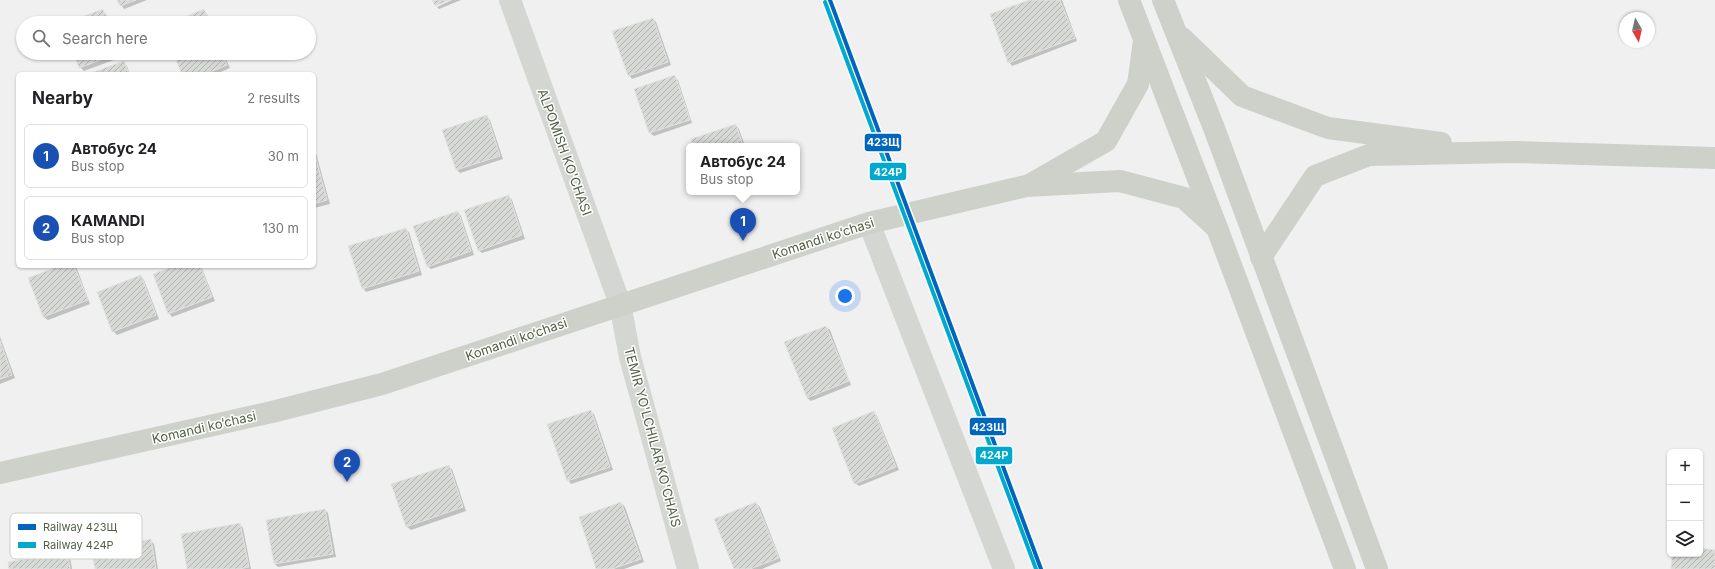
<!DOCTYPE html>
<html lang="en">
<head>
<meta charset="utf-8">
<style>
  body { margin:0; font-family:Inter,sans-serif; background:#f6f6f6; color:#202124 }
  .controls { position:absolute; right:12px; bottom:12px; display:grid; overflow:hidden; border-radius:6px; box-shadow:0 1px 3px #0004 }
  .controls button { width:36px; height:36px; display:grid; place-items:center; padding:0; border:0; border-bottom:1px solid #e0e0e0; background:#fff; color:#202124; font:20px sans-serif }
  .compass { position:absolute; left:1619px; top:12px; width:36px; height:36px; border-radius:50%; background:#fff; box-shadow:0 1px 3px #0004; rotate:172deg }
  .you { position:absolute; left:845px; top:296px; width:14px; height:14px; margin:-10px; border:3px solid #fff; border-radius:50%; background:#1a73e8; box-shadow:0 0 0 6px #1a73e833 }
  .badge { display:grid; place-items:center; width:26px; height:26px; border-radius:50%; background:#ea580c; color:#fff; font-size:13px; font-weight:700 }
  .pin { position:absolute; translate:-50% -33px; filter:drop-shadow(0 1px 2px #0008) }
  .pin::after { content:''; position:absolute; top:21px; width:14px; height:12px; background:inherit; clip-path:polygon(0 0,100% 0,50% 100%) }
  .popup { position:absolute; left:686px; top:143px; width:114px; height:52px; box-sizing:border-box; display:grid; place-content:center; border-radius:6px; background:#fff; filter:drop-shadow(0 1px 3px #0005); font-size:13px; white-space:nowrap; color:#757577 }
  .popup b { font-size:15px; color:#202124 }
  .popup::after { content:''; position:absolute; left:50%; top:100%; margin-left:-8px; border:8px solid transparent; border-top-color:#fff }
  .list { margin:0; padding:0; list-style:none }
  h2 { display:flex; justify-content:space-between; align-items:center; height:52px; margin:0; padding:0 16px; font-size:17px }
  h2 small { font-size:13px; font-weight:400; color:#757577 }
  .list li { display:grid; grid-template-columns:26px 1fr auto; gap:12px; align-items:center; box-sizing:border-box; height:64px; margin:0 8px 8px; padding:0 8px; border:1px solid #e0e0e0; border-radius:6px }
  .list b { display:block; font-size:15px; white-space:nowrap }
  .list p { margin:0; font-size:13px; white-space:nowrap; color:#757577 }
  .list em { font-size:13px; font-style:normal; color:#757577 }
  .icon { flex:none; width:22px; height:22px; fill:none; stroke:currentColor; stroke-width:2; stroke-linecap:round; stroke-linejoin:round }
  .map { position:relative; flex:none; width:1715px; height:569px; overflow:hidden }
  .search { position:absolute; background:#fff; box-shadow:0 1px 3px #0004; left:16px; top:16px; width:300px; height:44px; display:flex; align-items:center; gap:10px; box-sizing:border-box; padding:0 14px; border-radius:22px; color:#757577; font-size:15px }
  .panel { position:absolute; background:#fff; box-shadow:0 1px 3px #0004; left:16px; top:72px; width:300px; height:196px; border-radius:6px }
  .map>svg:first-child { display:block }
  .shadow { fill:#0003 }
  .building { fill:url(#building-hatch); stroke:#e2e3e2 }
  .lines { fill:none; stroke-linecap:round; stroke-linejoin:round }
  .minor { stroke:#d3d6d1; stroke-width:22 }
  .major { stroke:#cdd1ca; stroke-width:22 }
  .rail-1-casing { stroke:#fff; stroke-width:7 }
  .rail-2-casing { stroke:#fff; stroke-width:7 }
  .rail-1 { stroke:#0065bd; stroke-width:4 }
  .rail-2 { stroke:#00a9ce; stroke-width:4 }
  .labels { text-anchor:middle; stroke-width:3; stroke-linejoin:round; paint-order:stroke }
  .street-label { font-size:13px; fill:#525f45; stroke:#fff }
  .key { fill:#fff; stroke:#cbcfc7; stroke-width:1 }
  .key-label { font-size:11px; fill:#525f45 }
  .line-badge { stroke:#fff; stroke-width:1.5 }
  .badge-label { font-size:11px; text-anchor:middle; font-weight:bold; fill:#fff }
</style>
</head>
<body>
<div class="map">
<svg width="1715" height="569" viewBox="0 0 1715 569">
  <defs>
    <pattern id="building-hatch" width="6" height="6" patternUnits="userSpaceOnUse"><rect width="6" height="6" fill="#d7d9d6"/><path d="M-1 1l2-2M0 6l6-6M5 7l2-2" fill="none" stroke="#b1b3af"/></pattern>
  </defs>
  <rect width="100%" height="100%" fill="#f0f0f1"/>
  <g class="shadow">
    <path d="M118,0H147L124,9Z"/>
    <path d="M452,0H461L439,9L437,7Z"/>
    <path d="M1031,0H1062L1077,41L1012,66L1009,62Z"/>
    <path d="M103,10L106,14L110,23H68Z"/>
    <path d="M204,10L207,14L211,23H173Z"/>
    <path d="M653,19L656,22L671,65L632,79L629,75Z"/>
    <path d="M75,53H121L122,57L84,71L80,67Z"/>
    <path d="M174,53H223L230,68L216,74H183Z"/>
    <path d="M124,62L127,66L130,74H91Z"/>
    <path d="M674,76L678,80L692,123L654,136L650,133L635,90Z"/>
    <path d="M487,117L490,120L503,159L460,173L457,170Z"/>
    <path d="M736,125L739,129L745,146H694Z"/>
    <path d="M314,146L330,204L314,208Z"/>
    <path d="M509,196L512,200L525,239L482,253L478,250Z"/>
    <path d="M458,212L461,216L474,255L431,269L427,266Z"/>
    <path d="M405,229L409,232L422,275L366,292L363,288Z"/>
    <path d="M61,266H76L90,304L48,320L44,317L29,278Z"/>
    <path d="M178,266H201L215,301L172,317L169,313Z"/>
    <path d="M141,276L144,280L159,319L117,335L113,331Z"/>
    <path d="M826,327L830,330L851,385L811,401L807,398Z"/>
    <path d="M0,337L15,378L0,384Z"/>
    <path d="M590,411L594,414L613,470L571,484L568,480Z"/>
    <path d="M874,412L877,416L899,470L859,486L855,483Z"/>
    <path d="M448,466L452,469L466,511L411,530L407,527Z"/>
    <path d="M621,503L625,507L644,562L624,569H597Z"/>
    <path d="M756,503L760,507L781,561L762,569H735Z"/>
    <path d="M325,510L328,513L336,557L278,567L275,564Z"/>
    <path d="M240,524L243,528L251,569H188Z"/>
    <path d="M150,540L154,544L158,569H96Z"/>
    <path d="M66,552L70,556L72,569H10Z"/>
  </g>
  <g class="building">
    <path d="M117,0H136L120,6Z"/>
    <path d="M432,0H450L435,6Z"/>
    <path d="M1029,0H1060L1075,38L1008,63L990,14Z"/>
    <path d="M103,9L108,23H65Z"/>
    <path d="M204,9L210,23H170Z"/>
    <path d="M653,18L668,62L628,76L612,31Z"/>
    <path d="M74,53H119L79,68Z"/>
    <path d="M173,53H222L227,65L205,74H182Z"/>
    <path d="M124,61L129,74H88Z"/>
    <path d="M675,75L690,120L649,133L634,89Z"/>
    <path d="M487,115L500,156L456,170L442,130Z"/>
    <path d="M736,124L743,146H693L691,139Z"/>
    <path d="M314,151L327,200L314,204Z"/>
    <path d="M509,195L522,235L478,251L464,210Z"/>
    <path d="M458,211L471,251L427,267L413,226Z"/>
    <path d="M406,228L419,271L362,289L348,246Z"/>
    <path d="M59,266H74L88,300L43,317L28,278Z"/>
    <path d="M175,266H200L212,297L168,314L153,274Z"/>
    <path d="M141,275L156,315L112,332L97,292Z"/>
    <path d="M826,326L849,381L807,398L784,342Z"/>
    <path d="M0,341L12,375L0,379Z"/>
    <path d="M591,410L610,467L567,481L547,424Z"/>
    <path d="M874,411L896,467L854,484L832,428Z"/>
    <path d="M449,465L463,507L406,527L391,484Z"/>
    <path d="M621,502L641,559L612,569H596L579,517Z"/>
    <path d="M756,502L779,558L750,569H734L714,519Z"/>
    <path d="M325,509L333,554L274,564L266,520Z"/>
    <path d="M240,523L249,567L239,569H187L181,534Z"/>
    <path d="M151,539L156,569H95L91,550Z"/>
    <path d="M1700,548L1715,550V569H1671L1672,554H1700Z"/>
    <path d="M67,551L70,569H9L8,562Z"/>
  </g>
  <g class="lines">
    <g class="minor">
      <path d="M510,0L620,304L630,357L688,569"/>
      <path d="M869,223L1004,569"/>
    </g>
    <g class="major">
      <path d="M1129,0L1217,228L1345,569"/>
      <path d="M1163,0L1214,128L1377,569"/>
      <path d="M1182,38L1242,96L1328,128L1441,143"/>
      <path d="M1031,184L1106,141L1138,84L1144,41"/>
      <path d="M1261,257L1315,176L1369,155L1514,152L1715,158"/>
      <path d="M0,473L272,412L382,384L869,223L1026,186L1120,181L1184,198L1217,228"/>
    </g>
    <g class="rail-1-casing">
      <path id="rail-1" d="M830,0L1041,569"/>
    </g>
    <g class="rail-2-casing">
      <path id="rail-2" d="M825,2L1036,569"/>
    </g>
    <use href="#rail-1" class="rail-1"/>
    <use href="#rail-2" class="rail-2"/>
  </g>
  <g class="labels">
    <g class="street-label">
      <text transform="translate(565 152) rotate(70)" y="5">ALPOMISH KO'CHASI</text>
      <text transform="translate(823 238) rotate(-18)" y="5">Komandi ko‘chasi</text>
      <text transform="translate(516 339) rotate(-19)" y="5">Komandi ko‘chasi</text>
      <text transform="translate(204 427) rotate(-13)" y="5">Komandi ko‘chasi</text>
      <text transform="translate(653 437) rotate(75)" y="5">TEMIR YO'LCHILAR KO'CHAIS</text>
    </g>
  </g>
  <rect x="10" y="513" width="132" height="46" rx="6" class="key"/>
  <rect x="18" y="524" width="18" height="6" fill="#0065bd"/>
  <rect x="18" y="542" width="18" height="6" fill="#00a9ce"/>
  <g class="key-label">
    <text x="43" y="531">Railway 423Щ</text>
    <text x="43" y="549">Railway 424Р</text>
  </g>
  <g class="line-badge">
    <rect x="864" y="133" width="38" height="19" rx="4" fill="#0065bd"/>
    <rect x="869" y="162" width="38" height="19" rx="4" fill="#00a9ce"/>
    <rect x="969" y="417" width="38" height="19" rx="4" fill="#0065bd"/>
    <rect x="975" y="446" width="38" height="19" rx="4" fill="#00a9ce"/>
  </g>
  <g class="badge-label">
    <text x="883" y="146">423Щ</text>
    <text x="888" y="176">424Р</text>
    <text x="988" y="431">423Щ</text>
    <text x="994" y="459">424Р</text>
  </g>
</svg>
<div class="controls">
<button>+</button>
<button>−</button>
<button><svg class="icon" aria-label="layers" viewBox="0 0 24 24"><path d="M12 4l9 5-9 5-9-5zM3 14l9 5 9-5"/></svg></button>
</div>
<svg class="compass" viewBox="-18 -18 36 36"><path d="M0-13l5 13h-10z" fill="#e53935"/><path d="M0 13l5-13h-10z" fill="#757577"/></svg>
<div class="you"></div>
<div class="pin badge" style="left:743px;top:241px;background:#1a4fb4">1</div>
<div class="popup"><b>Автобус 24</b>Bus stop</div>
<div class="pin badge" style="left:347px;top:482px;background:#1a4fb4">2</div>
<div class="search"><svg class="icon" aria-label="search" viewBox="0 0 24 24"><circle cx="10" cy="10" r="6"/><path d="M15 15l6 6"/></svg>Search here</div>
<section class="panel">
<h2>Nearby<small>2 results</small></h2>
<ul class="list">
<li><span class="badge" style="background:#1a4fb4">1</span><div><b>Автобус 24</b><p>Bus stop</p></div><em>30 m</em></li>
<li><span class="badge" style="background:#1a4fb4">2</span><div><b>KAMANDI</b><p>Bus stop</p></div><em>130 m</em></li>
</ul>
</section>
</div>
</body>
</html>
